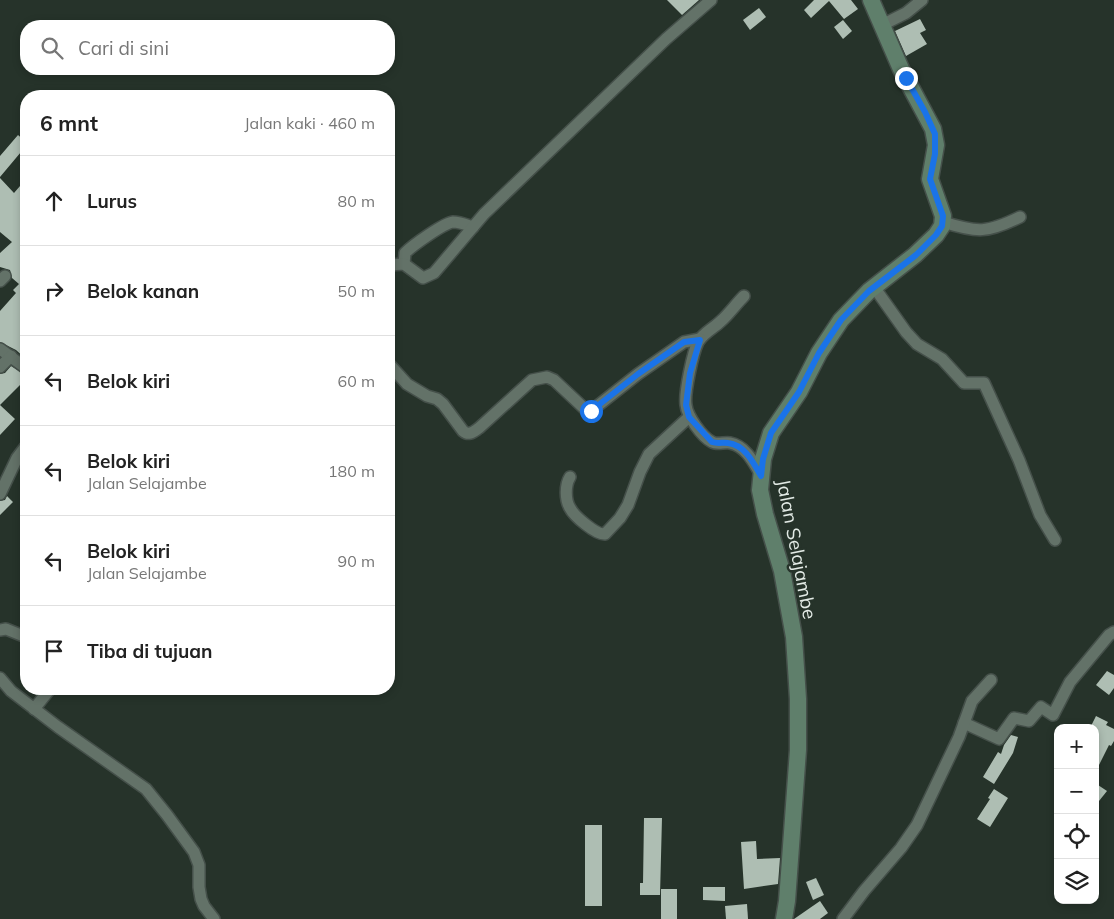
<!DOCTYPE html>
<html lang="id">
<head>
<meta charset="utf-8">
<style>
  body { margin:0; font-family:Mulish,sans-serif; background:#f2f2f2; color:#222 }
  .controls { position:absolute; right:15px; bottom:15px; display:grid; overflow:hidden; border-radius:10px; box-shadow:0 2px 8px #0003 }
  .controls button { width:45px; height:45px; display:grid; place-items:center; padding:0; border:0; border-bottom:1px solid #e0e0e0; background:#fff; color:#222; font:25px sans-serif }
  .stop { position:absolute; width:15px; height:15px; margin:-11px; border:4px solid #1a73e8; border-radius:50%; background:#fff }
  .stop.end { background:#1a73e8; border-color:#fff; box-shadow:0 1px 5px #0008 }
  .list { margin:0; padding:0; list-style:none }
  h2 { display:flex; justify-content:space-between; align-items:center; height:65px; margin:0; padding:0 20px; font-size:21px }
  h2 small { font-size:16px; font-weight:400; color:#767676 }
  .list li { display:grid; grid-template-columns:32px 1fr auto; gap:15px; align-items:center; box-sizing:border-box; height:90px; padding:0 20px; border-top:1px solid #e0e0e0 }
  .list b { display:block; font-size:19px; white-space:nowrap }
  .list p { margin:0; font-size:16px; white-space:nowrap; color:#767676 }
  .list em { font-size:16px; font-style:normal; color:#767676 }
  .icon { flex:none; width:28px; height:28px; fill:none; stroke:currentColor; stroke-width:2; stroke-linecap:round; stroke-linejoin:round }
  .map { position:relative; flex:none; width:1114px; height:919px; overflow:hidden }
  .search { position:absolute; background:#fff; box-shadow:0 2px 8px #0003; left:20px; top:20px; width:375px; height:55px; display:flex; align-items:center; gap:12px; box-sizing:border-box; padding:0 18px; border-radius:20px; color:#767676; font-size:19px }
  .panel { position:absolute; background:#fff; box-shadow:0 2px 8px #0003; left:20px; top:90px; width:375px; height:605px; border-radius:20px }
  .map>svg:first-child { display:block }
  .building { fill:#aebeb3 }
  .lines { fill:none; stroke-linecap:round; stroke-linejoin:round }
  .street-casing { stroke:#45504a; stroke-width:14 }
  .secondary-casing { stroke:#45504a; stroke-width:19 }
  .street { stroke:#637268; stroke-width:11 }
  .secondary { stroke:#5f7f6b; stroke-width:16 }
  .route { stroke:#1a73e8; stroke-width:6 }
  .labels { text-anchor:middle; stroke-width:5; stroke-linejoin:round; paint-order:stroke }
  .street-label { font-size:19px; fill:#e3ebe6; stroke:#26332a }
</style>
</head>
<body>
<div class="map">
<svg width="1114" height="919" viewBox="0 0 1114 919">
  <rect width="100%" height="100%" fill="#26332a"/>
  <g class="building">
    <path d="M667,0H699L682,15Z"/>
    <path d="M814,0H851L858,9L844,19L829,1L811,18L804,10Z"/>
    <path d="M759,8L766,17L750,30L743,20Z"/>
    <path d="M920,19L926,30L920,33L927,44L906,56L895,31Z"/>
    <path d="M843,20L852,31L843,39L834,27Z"/>
    <path d="M18,135L26,142V157L21,152L0,177V156Z"/>
    <path d="M0,178L14,193L26,179V359L16,350L0,342V311L16,293L13,290L19,284L12,278L10,270L0,267V253L12,242L0,232Z"/>
    <path d="M11,366L26,375V379L0,405V374L5,373Z"/>
    <path d="M0,405L15,419L0,435Z"/>
    <path d="M7,496L13,502L0,515V501L5,500Z"/>
    <path d="M1107,671L1114,675V688L1109,695L1096,685Z"/>
    <path d="M1096,716L1108,722L1106,725L1114,729V741L1111,746L1109,745L1095,773V728H1090Z"/>
    <path d="M1011,735L1018,737L1013,753L994,784L983,777L998,752L1001,754L1004,745Z"/>
    <path d="M1095,783L1107,791L1095,806Z"/>
    <path d="M994,789L1008,798L990,827L977,819L990,799L988,798Z"/>
    <path d="M644,818H662L660,895H640V883H643Z"/>
    <rect x="585" y="825" width="17" height="81"/>
    <path d="M756,841L757,859L780,858L778,884L744,889L741,842Z"/>
    <path d="M816,878L824,895L813,900L806,882Z"/>
    <path d="M703,887H725V901L703,900Z"/>
    <rect x="661" y="889" width="16" height="30"/>
    <path d="M820,901L828,913L820,919H794Z"/>
    <path d="M747,904L748,919H726L725,906Z"/>
  </g>
  <g class="lines">
    <g class="street-casing">
      <g id="street">
        <path d="M882,25L906,13L922,0"/>
        <path d="M943,222C978,233 987,233 1020,217"/>
        <path d="M404,264L405,253C413,245 444,223 453,222C460,222 467,225 473,227"/>
        <path d="M389,265L404,264L423,278L434,273L484,214L666,39L711,0"/>
        <path d="M0,281L5,276"/>
        <path d="M874,287L906,332L917,344L942,359L964,383H984L1019,460L1040,515L1055,540"/>
        <path d="M744,296C736,304 729,314 721,321C714,328 703,333 698,342C693,352 684,393 686,405C687,416 702,437 712,442C717,445 724,442 730,443C746,446 754,463 761,475"/>
        <path d="M0,349L26,368"/>
        <path d="M389,364L407,384L427,396L437,399L443,404L463,431C469,436 473,432 479,428L532,380L547,377L554,380L586,410L591,411L638,374L684,342L700,339"/>
        <path d="M0,367L11,356"/>
        <path d="M570,477C565,485 565,500 570,508C574,516 596,535 605,534L620,518L628,505L640,472L649,454L689,417"/>
        <path d="M0,494L17,458L26,446"/>
        <path d="M0,630L6,629L26,637"/>
        <path d="M0,678L11,691L58,727L146,789L167,815L194,852L199,865V887L201,899L204,906L214,919"/>
        <path d="M34,709L50,689"/>
        <path d="M964,723L999,739L1014,718L1029,721L1041,707L1053,715L1070,682L1109,635L1114,632"/>
        <path d="M843,919L864,891L901,848L917,825L959,737L972,701L991,680"/>
      </g>
    </g>
    <g class="secondary-casing">
      <path id="secondary" d="M784,919L787,901L798,750V699L794,637L782,571L765,514L760,490L763,459L771,433L799,392L819,353L841,320L869,291L915,255L936,235L942,226L943,216L930,179L936,145L933,129L901,69L871,0"/>
    </g>
    <use href="#street" class="street"/>
    <use href="#secondary" class="secondary"/>
  </g>
  <g class="lines">
    <path class="route" d="M591,411L638,374L684,342L700,340L690,373L686,405L689,417L712,442C718,444 723,442 728,443C745,445 753,462 761,476L763,459L771,433L799,392L819,353L841,320L869,291L916,255L936,235L942,226L943,216L930,179L935,154V134L925,112L906,78"/>
  </g>
  <g class="labels">
    <g class="street-label">
      <text transform="translate(797 549) rotate(79)" y="7">Jalan Selajambe</text>
    </g>
  </g>
</svg>
<div class="controls">
<button>+</button>
<button>−</button>
<button><svg class="icon" aria-label="locate" viewBox="0 0 24 24"><circle cx="12" cy="12" r="6"/><path d="M12 2v4M12 18v4M2 12h4M18 12h4"/></svg></button>
<button><svg class="icon" aria-label="layers" viewBox="0 0 24 24"><path d="M12 4l9 5-9 5-9-5zM3 14l9 5 9-5"/></svg></button>
</div>
<div class="stop" style="left:591px;top:411px"></div>
<div class="stop end" style="left:906px;top:78px"></div>
<div class="search"><svg class="icon" aria-label="search" viewBox="0 0 24 24"><circle cx="10" cy="10" r="6"/><path d="M15 15l6 6"/></svg>Cari di sini</div>
<section class="panel">
<h2>6 mnt<small>Jalan kaki · 460 m</small></h2>
<ul class="list">
<li><svg class="icon" aria-label="ahead" viewBox="0 0 24 24"><path d="M12 20V5M6 11l6-6 6 6"/></svg><div><b>Lurus</b></div><em>80 m</em></li>
<li><svg class="icon" aria-label="right" viewBox="0 0 24 24"><path d="M7 20v-9h11M14 6l5 5-5 5"/></svg><div><b>Belok kanan</b></div><em>50 m</em></li>
<li><svg class="icon" aria-label="left" viewBox="0 0 24 24"><path d="M17 20v-9H6M10 6l-5 5 5 5"/></svg><div><b>Belok kiri</b></div><em>60 m</em></li>
<li><svg class="icon" aria-label="left" viewBox="0 0 24 24"><path d="M17 20v-9H6M10 6l-5 5 5 5"/></svg><div><b>Belok kiri</b><p>Jalan Selajambe</p></div><em>180 m</em></li>
<li><svg class="icon" aria-label="left" viewBox="0 0 24 24"><path d="M17 20v-9H6M10 6l-5 5 5 5"/></svg><div><b>Belok kiri</b><p>Jalan Selajambe</p></div><em>90 m</em></li>
<li><svg class="icon" aria-label="arrive" viewBox="0 0 24 24"><path d="M6 21V4h12l-3 4 3 4H6"/></svg><div><b>Tiba di tujuan</b></div></li>
</ul>
</section>
</div>
</body>
</html>
